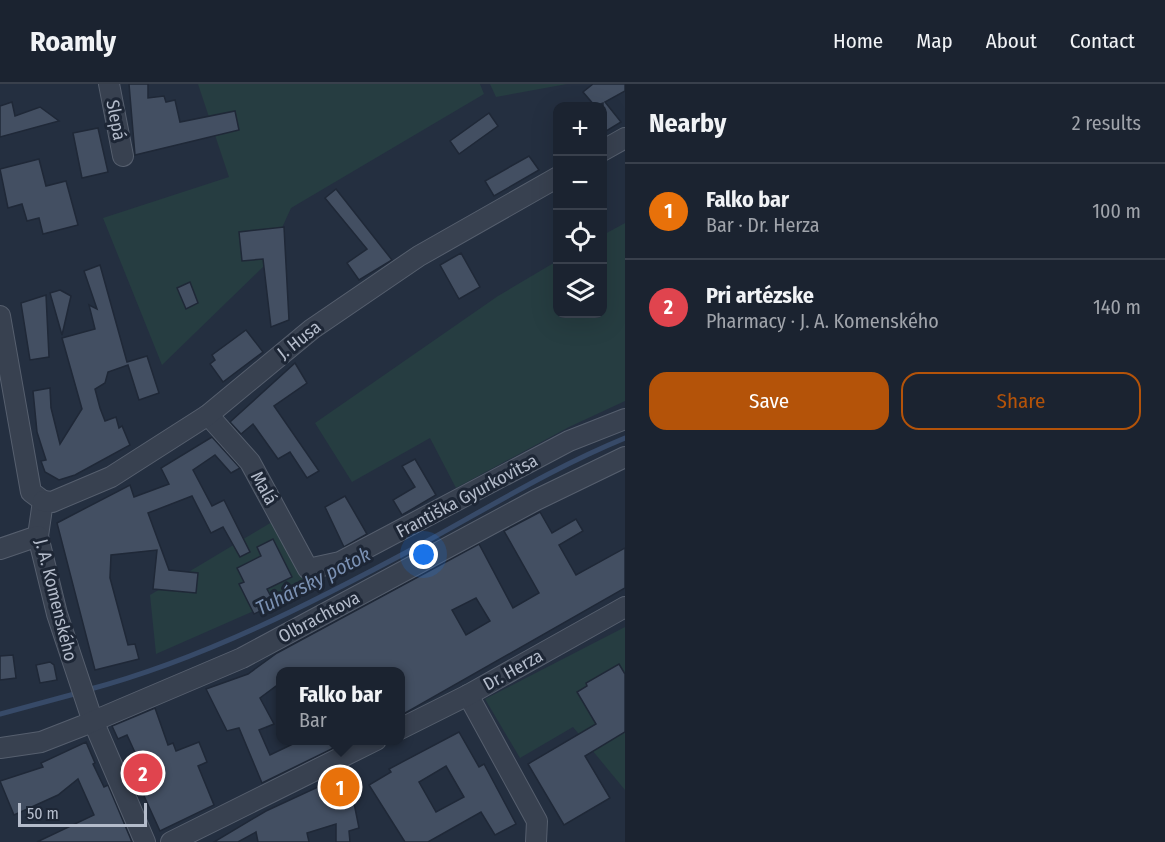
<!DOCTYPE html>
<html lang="en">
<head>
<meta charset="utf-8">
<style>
  body { margin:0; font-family:"Fira Sans Condensed",sans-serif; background:#282f3c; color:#f1f3f6 }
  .controls { position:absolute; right:18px; top:18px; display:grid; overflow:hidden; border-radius:12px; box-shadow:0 6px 24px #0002 }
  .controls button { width:54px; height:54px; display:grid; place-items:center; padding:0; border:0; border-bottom:2px solid #39404c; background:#1b2330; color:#f1f3f6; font:30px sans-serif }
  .scale { position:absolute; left:18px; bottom:15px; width:129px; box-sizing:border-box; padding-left:6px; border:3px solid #b4bccb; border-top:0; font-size:16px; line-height:21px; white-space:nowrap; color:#b4bccb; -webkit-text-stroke:4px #1d2635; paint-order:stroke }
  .you { position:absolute; left:424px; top:471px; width:21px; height:21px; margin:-15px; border:4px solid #fff; border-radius:50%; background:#1a73e8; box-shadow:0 0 0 9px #1a73e833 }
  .badge { display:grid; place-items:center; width:39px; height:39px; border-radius:50%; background:#b45309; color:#fff; font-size:20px; font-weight:700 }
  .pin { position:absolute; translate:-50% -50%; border:3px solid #fff; box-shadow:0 2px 6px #0006 }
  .popup { position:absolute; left:276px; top:583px; width:129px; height:78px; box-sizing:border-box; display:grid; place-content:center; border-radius:12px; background:#1b2330; filter:drop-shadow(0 2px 4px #0005); font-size:20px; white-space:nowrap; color:#a0a4ab }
  .popup b { font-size:22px; color:#f1f3f6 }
  .popup::after { content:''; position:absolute; left:50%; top:100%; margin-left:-12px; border:12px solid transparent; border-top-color:#1b2330 }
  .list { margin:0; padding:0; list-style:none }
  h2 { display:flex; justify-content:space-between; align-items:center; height:78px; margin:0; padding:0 24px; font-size:26px }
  h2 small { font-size:20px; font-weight:400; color:#a0a4ab }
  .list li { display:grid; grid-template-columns:39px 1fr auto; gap:18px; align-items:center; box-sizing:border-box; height:96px; padding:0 24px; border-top:2px solid #39404c }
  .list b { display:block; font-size:22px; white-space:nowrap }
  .list p { margin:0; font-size:20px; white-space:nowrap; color:#a0a4ab }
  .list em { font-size:20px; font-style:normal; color:#a0a4ab }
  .actions { display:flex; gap:12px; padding:18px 24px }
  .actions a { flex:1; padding:14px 0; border:2px solid #b45309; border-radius:18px; text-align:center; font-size:21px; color:#b45309 }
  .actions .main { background:#b45309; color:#fff }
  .icon { flex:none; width:33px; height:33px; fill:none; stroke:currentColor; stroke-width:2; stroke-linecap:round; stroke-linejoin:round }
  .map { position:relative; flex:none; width:625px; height:758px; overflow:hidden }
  header { display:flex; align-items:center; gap:36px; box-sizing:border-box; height:84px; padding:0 30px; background:#1b2330; border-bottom:2px solid #39404c }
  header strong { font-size:28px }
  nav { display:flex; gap:33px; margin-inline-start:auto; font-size:21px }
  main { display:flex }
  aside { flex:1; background:#1b2330 }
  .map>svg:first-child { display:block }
  .green { fill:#263d41 }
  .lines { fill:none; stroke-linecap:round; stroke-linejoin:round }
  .stream { stroke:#374a68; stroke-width:5 }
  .building { fill:#434f62; stroke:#1f2837; stroke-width:1.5; fill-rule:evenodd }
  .minor-casing { stroke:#565f6e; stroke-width:22 }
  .minor { stroke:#384150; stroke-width:20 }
  .labels { text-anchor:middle; stroke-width:6; stroke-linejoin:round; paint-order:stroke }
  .street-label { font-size:18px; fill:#b4bccb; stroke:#1d2635 }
  .water-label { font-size:20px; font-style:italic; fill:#7b91b3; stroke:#1d2635 }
</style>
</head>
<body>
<header>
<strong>Roamly</strong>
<nav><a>Home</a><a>Map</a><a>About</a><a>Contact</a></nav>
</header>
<main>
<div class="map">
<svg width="625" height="758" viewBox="0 0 625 758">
  <rect width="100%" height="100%" fill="#242f40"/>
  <g class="green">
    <path d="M198,0H480L484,10L291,124L265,181L162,281L103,134L229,93Z"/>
    <path d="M490,0H567L496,13Z"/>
    <path d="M625,139V317L569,343L456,404L430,354L352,398L315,339L498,212L557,177L558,230H602L603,151Z"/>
    <path d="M272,438L308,503L156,570L150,511Z"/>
    <path d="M625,543V706L573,643L520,674L485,615Z"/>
  </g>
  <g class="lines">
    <g class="stream">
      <path d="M87,606C204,575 314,518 420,461C488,424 554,383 625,354"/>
      <path d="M0,630L78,609"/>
    </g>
  </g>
  <g class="building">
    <path d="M129,0H148V14L164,12L166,18L175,16L180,38L235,27L239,46L135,71Z"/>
    <path d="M593,0H625V7L605,18L621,38L603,49V19L595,22L583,8Z"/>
    <path d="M12,18L15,32L40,23L59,37L0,53V22Z"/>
    <path d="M489,29L498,42L459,70L450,57Z"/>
    <path d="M98,44L108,88L82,94L73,49Z"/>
    <path d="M529,72L539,86L494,112L485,97Z"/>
    <path d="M39,75L46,102L66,97L78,141L43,150L39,134L27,137L22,120L8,124L0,85Z"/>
    <path d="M336,105L392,176L359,196L347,179L367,165L325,114Z"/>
    <path d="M284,143L289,236L271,243L263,175L242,177L239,148Z"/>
    <path d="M461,169L480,203L459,215L440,181Z"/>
    <path d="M100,181L127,278L147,272L159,309L139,316L128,281L108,288L105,299L95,305L100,324L105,337L116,333L119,344L122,342L130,361L75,391L59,396L45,388L41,377L46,376L37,348L33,307L50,304L51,324L60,360L82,325L62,254L95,245L89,221L97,225L84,187Z"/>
    <path d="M190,198L198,219L186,225L177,204Z"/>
    <path d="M60,206L71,212L62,251L50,209Z"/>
    <path d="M46,211L49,273L30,276L21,219Z"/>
    <path d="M246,246L263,268L223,298L210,280L215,276L212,271Z"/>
    <path d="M295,279L307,299L274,322L319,387L307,394L290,368L278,375L253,340L241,350L230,338Z"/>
    <path d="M212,353L240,384L231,389L215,371L193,386L212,422L224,416L250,468L240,473L223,443L211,449L192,412L148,429L169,486L198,489L196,509L153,505L157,466L111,471L110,494L128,561L135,560L139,575L95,586L57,439L130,401L134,413L169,400L161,384Z"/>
    <path d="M415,375L436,411L402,431L393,416L415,403L402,382Z"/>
    <path d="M345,412L367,450L344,463L325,423Z"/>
    <path d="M540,428L552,449L576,435L583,447L559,461L576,491L625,464V504L400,632V588H280V599L260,614L274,640L259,646L270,671L299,657H348L262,699L239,644L227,647L206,605L248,590L277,569L479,460L513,524L539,509L504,447ZM476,514L490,537L466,551L452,526Z"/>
    <path d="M273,455L292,493L267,505L275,520L254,530L239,500L244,498L237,484L261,472L257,463Z"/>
    <path d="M13,571L16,594L0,596V572Z"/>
    <path d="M50,578L54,581L57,596L40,599L36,581Z"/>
    <path d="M619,580L625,590V648L585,672L610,714L564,741L528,680L596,640L577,608L587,602L586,599Z"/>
    <path d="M155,624L168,661L173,659L176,667L199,658L207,678L198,682L214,721L160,747L129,679L138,675L127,651L118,655L112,642Z"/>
    <path d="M459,648L479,683L484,680L516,740L495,751L481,728L428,758H405L369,701L391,688L389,685ZM446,682L464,713L436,728L419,698Z"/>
    <path d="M86,658L95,679L93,680L104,703L108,701L132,758H37L94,731L78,695L58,711L14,731L0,697L43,683L41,679Z"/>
    <path d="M348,689L359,744L349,747L350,758H336V740L307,749L309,758H258L256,748L238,758H214L266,727Z"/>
  </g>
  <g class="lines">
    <g class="minor-casing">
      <g id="minor">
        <path d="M109,0L123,72"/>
        <path d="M602,67L625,54"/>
        <path d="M0,232L31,408L43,417L38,452L57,530L91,632L145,758"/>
        <path d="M208,331L250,378L308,485L340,478L569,357L625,335"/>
        <path d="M43,417L52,418L111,393L208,331L312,245L419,172L558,93"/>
        <path d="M0,465L38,452"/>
        <path d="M468,611L537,737L536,758"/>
        <path d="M400,645L468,611L625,523"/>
        <path d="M0,664L41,658L82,642L242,574L536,416L625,373"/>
        <path d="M171,758L376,656"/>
      </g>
    </g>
    <use href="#minor" class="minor"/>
  </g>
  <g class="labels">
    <g class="street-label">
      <text transform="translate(116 36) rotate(79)" y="6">Slepá</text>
      <text transform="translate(299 256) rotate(-38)" y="6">J. Husa</text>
      <text transform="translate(264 404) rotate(61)" y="6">Malá</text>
      <text transform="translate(467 412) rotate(-28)" y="6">Františka Gyurkovitsa</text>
      <text transform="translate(56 516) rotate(76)" y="6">J. A. Komenského</text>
      <text transform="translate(319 533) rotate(-28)" y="6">Olbrachtova</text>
      <text transform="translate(513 586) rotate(-29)" y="6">Dr. Herza</text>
    </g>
    <g class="water-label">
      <text transform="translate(313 497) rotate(-27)" y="7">Tuhársky potok</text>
    </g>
  </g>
</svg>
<div class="controls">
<button>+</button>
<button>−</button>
<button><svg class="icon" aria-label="locate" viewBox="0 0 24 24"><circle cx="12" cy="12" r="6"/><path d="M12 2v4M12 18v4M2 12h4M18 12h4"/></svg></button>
<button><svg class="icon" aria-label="layers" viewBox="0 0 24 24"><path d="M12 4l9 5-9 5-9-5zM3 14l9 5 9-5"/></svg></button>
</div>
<div class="scale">50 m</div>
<div class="you"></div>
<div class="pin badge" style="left:340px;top:703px;background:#e8710a">1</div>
<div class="popup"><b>Falko bar</b>Bar</div>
<div class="pin badge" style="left:143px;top:689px;background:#e0444e">2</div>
</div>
<aside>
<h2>Nearby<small>2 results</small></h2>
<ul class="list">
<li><span class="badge" style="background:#e8710a">1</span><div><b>Falko bar</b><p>Bar · Dr. Herza</p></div><em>100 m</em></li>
<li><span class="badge" style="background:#e0444e">2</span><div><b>Pri artézske</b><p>Pharmacy · J. A. Komenského</p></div><em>140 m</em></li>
</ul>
<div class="actions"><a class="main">Save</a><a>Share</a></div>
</aside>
</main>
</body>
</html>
